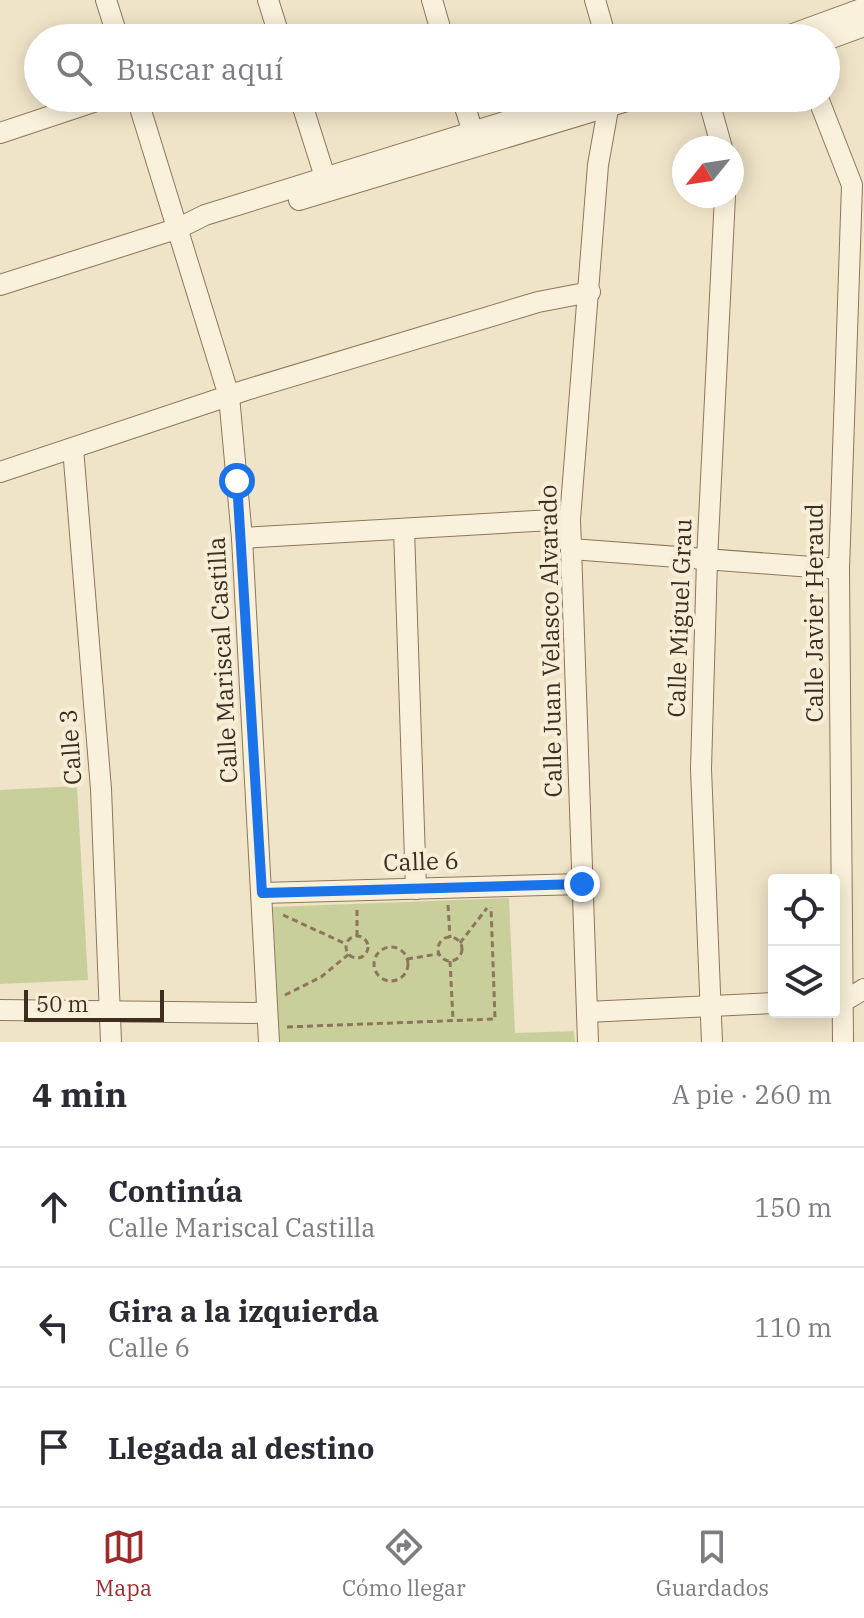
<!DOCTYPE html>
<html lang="es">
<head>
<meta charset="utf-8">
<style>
  body { margin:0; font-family:"IBM Plex Serif",serif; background:#f7f7f7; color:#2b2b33 }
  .controls { position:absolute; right:24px; bottom:24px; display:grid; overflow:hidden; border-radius:8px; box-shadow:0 4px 20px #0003 }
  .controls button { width:72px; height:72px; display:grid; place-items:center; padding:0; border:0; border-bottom:2px solid #e1e1e2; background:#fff; color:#2b2b33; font:40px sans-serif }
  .compass { position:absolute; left:672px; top:136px; width:72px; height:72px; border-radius:50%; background:#fff; box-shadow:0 4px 20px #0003; rotate:240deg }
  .scale { position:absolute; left:24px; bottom:20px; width:140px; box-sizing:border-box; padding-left:8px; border:4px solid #3d2e20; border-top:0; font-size:22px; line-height:28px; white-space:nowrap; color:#3d2e20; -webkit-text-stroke:6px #f7eed8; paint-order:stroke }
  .stop { position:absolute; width:24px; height:24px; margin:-18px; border:6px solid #1a73e8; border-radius:50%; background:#fff }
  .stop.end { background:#1a73e8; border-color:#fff; box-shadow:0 2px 8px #0008 }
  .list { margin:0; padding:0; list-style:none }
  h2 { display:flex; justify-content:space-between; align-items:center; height:104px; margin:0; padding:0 32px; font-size:34px }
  h2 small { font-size:26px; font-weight:400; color:#7c7c81 }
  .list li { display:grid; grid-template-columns:52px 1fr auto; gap:24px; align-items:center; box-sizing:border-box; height:120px; padding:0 32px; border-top:2px solid #e1e1e2 }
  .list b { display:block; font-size:30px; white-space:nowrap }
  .list p { margin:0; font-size:26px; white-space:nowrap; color:#7c7c81 }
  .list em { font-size:26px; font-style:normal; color:#7c7c81 }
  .icon { flex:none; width:44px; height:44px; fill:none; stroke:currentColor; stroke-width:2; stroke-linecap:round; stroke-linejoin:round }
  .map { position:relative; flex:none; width:864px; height:1042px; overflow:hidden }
  .search { position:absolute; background:#fff; box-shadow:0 4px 20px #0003; left:24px; right:24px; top:24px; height:88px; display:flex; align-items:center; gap:20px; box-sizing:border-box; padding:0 28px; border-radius:44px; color:#7c7c81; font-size:30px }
  .sheet { height:464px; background:#fff }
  nav { display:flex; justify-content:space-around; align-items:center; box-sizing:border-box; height:112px; border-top:2px solid #e1e1e2; background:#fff; font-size:22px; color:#7c7c81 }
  nav a { display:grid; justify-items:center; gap:4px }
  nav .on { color:#9e2a2b }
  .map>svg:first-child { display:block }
  .green { fill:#c9cf9b }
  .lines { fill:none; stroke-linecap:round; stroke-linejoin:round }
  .street-casing { stroke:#8d765c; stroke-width:22 }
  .path { stroke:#8d765c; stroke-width:3; stroke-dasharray:6 4; stroke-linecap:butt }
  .street { stroke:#faf1dc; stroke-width:20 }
  .route { stroke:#1a73e8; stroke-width:10 }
  .labels { text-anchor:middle; stroke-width:8; stroke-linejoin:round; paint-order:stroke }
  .street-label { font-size:24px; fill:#3d2e20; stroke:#f7eed8 }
</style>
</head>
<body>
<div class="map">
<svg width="864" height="1042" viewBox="0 0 864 1042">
  <rect width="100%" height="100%" fill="#f0e4c8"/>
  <g class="green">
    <path d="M77,786L88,980L0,984V790Z"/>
    <path d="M509,898L515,1033L574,1031L575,1042H279L273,907Z"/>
  </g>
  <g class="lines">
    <g class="street-casing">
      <g id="street">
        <path d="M106,0L118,38"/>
        <path d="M268,0L280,38"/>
        <path d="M432,0L443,38"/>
        <path d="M595,0L606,38"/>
        <path d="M782,38L864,8"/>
        <path d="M826,40L864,26"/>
        <path d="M137,98L229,396L242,538L269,1042"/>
        <path d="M300,98L325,177"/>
        <path d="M462,98L473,132"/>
        <path d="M708,98L722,148"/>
        <path d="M818,98L852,185L839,569L843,1042"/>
        <path d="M0,133L105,98"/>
        <path d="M299,200L637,98"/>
        <path d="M0,285L179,228L205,215L582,98"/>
        <path d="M73,448L101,789L111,1042"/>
        <path d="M0,472L246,390L538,302L590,292"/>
        <path d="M404,529L416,889"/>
        <path d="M242,538L570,519"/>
        <path d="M571,549L839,569"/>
        <path d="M262,893L582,884"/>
        <path d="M834,1001H844L864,989"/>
        <path d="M0,1010L267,1013"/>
        <path d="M587,1012L774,1003"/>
        <path d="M588,1042L570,519L598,165L610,98"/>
        <path d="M712,1042L701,769L707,560L725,196"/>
      </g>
    </g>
    <g class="path">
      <path d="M448,905L450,938"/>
      <path d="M283,915L346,944"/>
      <path d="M357,936V908"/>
      <circle cx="357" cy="947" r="11"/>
      <circle cx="450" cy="949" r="12"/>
      <path d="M460,943L487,908"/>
      <circle cx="391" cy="964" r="17"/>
      <path d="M407,959L438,954"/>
      <path d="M450,961L453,1020"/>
      <path d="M285,995L321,977L349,954"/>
      <path d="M287,1027L495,1019L491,907"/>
    </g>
    <use href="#street" class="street"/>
  </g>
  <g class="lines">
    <path class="route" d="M237,481L262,893L582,884"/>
  </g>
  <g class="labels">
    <g class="street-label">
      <text transform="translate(815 613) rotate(-90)" y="8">Calle Javier Heraud</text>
      <text transform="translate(680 618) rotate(-88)" y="8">Calle Miguel Grau</text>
      <text transform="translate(551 641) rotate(-91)" y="8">Calle Juan Velasco Alvarado</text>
      <text transform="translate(223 660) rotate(-93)" y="8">Calle Mariscal Castilla</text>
      <text transform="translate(71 747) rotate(-94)" y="8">Calle 3</text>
      <text transform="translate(421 862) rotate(-2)" y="8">Calle 6</text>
    </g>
  </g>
</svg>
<div class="controls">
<button><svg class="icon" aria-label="locate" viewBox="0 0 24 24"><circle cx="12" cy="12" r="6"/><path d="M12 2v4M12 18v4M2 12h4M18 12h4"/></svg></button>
<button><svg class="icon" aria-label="layers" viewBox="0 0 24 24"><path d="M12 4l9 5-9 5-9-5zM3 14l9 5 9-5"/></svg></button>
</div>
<svg class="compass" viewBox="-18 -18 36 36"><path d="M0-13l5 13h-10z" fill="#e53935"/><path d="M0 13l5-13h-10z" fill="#7c7c81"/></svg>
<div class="scale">50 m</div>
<div class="stop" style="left:237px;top:481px"></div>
<div class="stop end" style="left:582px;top:884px"></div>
<div class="search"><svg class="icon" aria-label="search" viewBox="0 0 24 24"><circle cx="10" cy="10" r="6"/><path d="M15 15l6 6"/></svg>Buscar aquí</div>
</div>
<section class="sheet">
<h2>4 min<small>A pie · 260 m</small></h2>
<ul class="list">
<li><svg class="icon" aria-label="ahead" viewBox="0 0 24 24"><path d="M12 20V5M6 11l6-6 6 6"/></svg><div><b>Continúa</b><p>Calle Mariscal Castilla</p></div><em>150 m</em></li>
<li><svg class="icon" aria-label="left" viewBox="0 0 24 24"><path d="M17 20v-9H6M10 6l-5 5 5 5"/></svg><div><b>Gira a la izquierda</b><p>Calle 6</p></div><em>110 m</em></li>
<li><svg class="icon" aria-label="arrive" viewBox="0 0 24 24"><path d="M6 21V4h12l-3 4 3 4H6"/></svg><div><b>Llegada al destino</b></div></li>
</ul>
</section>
<nav>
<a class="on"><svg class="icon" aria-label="map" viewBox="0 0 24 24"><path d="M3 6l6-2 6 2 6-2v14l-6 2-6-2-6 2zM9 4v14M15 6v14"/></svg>Mapa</a>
<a><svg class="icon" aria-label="directions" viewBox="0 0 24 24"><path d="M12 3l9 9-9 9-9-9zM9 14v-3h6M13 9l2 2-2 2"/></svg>Cómo llegar</a>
<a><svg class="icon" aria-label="saved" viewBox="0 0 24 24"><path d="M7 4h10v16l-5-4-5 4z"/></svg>Guardados</a>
</nav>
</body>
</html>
